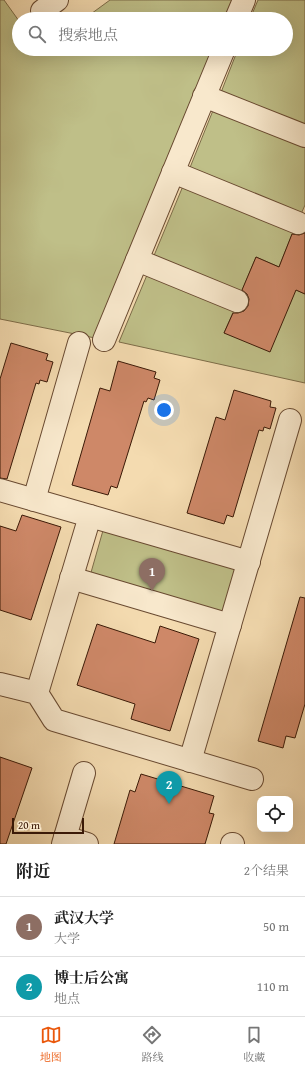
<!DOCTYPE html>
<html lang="zh">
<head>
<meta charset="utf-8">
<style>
  body { margin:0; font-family:"Gentium Book Plus","Noto Serif SC",serif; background:#f2f2f2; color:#222 }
  .controls { position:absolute; right:12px; bottom:12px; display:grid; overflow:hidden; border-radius:8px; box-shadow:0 4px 16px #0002 }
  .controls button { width:36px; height:36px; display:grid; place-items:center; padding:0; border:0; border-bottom:1px solid #e0e0e0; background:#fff; color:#222; font:20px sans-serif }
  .scale { position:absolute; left:12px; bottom:10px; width:72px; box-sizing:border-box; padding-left:4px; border:2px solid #3b1a07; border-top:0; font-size:11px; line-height:14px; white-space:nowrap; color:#3b1a07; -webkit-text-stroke:3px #f8e8cc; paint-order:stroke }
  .you { position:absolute; left:164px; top:410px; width:14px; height:14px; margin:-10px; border:3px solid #fff; border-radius:50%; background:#1a73e8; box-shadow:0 0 0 6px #1a73e833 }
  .badge { display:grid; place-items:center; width:26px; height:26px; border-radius:50%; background:#ea580c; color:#fff; font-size:13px; font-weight:700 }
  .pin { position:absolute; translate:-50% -33px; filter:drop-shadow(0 1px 2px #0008) }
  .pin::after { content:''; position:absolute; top:21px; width:14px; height:12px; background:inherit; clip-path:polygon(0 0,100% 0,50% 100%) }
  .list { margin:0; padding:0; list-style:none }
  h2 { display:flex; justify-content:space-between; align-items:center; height:52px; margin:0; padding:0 16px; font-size:17px }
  h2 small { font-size:13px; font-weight:400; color:#767676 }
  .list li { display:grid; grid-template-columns:26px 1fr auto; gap:12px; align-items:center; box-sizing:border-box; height:60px; padding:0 16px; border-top:1px solid #e0e0e0 }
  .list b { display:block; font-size:15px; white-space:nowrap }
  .list p { margin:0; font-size:13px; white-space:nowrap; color:#767676 }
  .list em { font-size:13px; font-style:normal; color:#767676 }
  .icon { flex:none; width:22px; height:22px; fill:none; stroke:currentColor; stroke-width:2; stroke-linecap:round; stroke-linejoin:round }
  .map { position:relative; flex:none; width:305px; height:844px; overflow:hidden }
  .search { position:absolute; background:#fff; box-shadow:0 4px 16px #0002; left:12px; right:12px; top:12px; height:44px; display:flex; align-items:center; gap:10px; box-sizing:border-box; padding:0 14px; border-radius:22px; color:#767676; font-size:15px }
  .sheet { height:172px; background:#fff }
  nav { display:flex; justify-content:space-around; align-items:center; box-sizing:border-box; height:56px; border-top:1px solid #e0e0e0; background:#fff; font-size:11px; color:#767676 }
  nav a { display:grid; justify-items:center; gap:2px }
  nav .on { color:#ea580c }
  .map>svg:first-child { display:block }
  .green { fill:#bfbf88; stroke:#7d6c48 }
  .building { fill:#ce8868; stroke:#3b1a07 }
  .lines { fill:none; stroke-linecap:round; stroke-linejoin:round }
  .minor-casing { stroke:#694a31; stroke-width:24 }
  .minor { stroke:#f8e8cc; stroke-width:22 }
</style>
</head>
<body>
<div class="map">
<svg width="305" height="844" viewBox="0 0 305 844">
  <rect width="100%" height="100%" fill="#f4dbb0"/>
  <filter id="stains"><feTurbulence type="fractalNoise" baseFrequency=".005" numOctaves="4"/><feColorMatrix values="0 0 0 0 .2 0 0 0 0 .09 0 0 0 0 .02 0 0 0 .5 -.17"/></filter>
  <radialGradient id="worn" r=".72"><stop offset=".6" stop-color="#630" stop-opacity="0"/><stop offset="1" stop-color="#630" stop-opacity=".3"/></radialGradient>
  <g class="green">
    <path d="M0,0H4L19,21V49H39L40,51L43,49H216L95,338L0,319Z"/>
    <path d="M110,0H234L229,19H84Z"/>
    <path d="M258,0H305V130L220,95L238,49H286V19H250Z"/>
    <path d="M214,108L305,145V205L301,214L189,170Z"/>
    <path d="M183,186L293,232L279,267L256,257L241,293L153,258Z"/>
    <path d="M147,275L235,308L224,333L296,290L305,294V383L119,342Z"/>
    <path d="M104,527L239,566L224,615L90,576Z"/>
  </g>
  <g class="building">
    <path d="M305,233V294L296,290L270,352L224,333L233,313H238L244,311L248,306L249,299L247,294L242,290L256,257L279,267L292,234L299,235Z"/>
    <path d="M11,343L48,354L46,360L53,362L47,382L40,380L39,384L36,383L7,479L0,478V379Z"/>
    <path d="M118,361L156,372L154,378L160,380L154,400L148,398L146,402L144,401L117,488L111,486L108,495L72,485L100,388L110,391Z"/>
    <path d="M234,390L271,401L270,407L276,408L270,429L264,427L263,431L259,430L233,517L227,515L224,524L187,513L216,417L225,420Z"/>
    <path d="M22,515L61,527L31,620L0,610V526L16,531Z"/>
    <path d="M300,597L305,598V704L295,738L286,736L283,748L258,741Z"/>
    <path d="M97,624L155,643L160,626L199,639L170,731L131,719L135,704L77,685Z"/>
    <path d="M0,757L32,768L6,844H0Z"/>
    <path d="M141,774L214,796L209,813L214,814L205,844H114L130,790L135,792Z"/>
  </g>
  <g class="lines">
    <g class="minor-casing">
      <g id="minor">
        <path d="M42,11L57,0"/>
        <path d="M236,19L244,0"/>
        <path d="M204,96L305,136"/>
        <path d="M173,172L298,223"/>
        <path d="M137,260L237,301"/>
        <path d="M104,340L224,49"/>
        <path d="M0,490L249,562"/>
        <path d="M34,500L79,343"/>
        <path d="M71,578L230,625"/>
        <path d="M0,684L37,693L54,720L252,779"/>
        <path d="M37,693L90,516"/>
        <path d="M190,761L290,420"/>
        <path d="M65,837L87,844"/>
        <path d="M63,844L84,773"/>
        <path d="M232,844H233"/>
      </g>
    </g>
    <use href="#minor" class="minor"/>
  </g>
  <rect width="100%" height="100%" filter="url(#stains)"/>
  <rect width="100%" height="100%" fill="url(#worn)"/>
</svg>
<div class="controls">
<button><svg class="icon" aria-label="locate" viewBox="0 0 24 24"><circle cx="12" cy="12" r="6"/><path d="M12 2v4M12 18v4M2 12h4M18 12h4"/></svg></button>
</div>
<div class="scale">20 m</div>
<div class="you"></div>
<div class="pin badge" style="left:152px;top:591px;background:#8d6e63">1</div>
<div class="pin badge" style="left:169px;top:804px;background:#0f9aa8">2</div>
<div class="search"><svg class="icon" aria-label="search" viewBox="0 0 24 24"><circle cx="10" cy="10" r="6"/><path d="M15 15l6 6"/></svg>搜索地点</div>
</div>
<section class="sheet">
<h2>附近<small>2个结果</small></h2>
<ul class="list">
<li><span class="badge" style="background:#8d6e63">1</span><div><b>武汉大学</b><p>大学</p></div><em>50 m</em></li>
<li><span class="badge" style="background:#0f9aa8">2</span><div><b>博士后公寓</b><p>地点</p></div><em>110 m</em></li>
</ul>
</section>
<nav>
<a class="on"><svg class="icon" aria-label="map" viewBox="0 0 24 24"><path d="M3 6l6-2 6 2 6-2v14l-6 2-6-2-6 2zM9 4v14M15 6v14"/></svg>地图</a>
<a><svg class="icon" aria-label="directions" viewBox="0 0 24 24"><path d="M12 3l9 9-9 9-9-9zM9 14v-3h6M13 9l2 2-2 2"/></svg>路线</a>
<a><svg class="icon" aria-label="saved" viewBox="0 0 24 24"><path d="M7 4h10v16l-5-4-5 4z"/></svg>收藏</a>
</nav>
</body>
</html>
